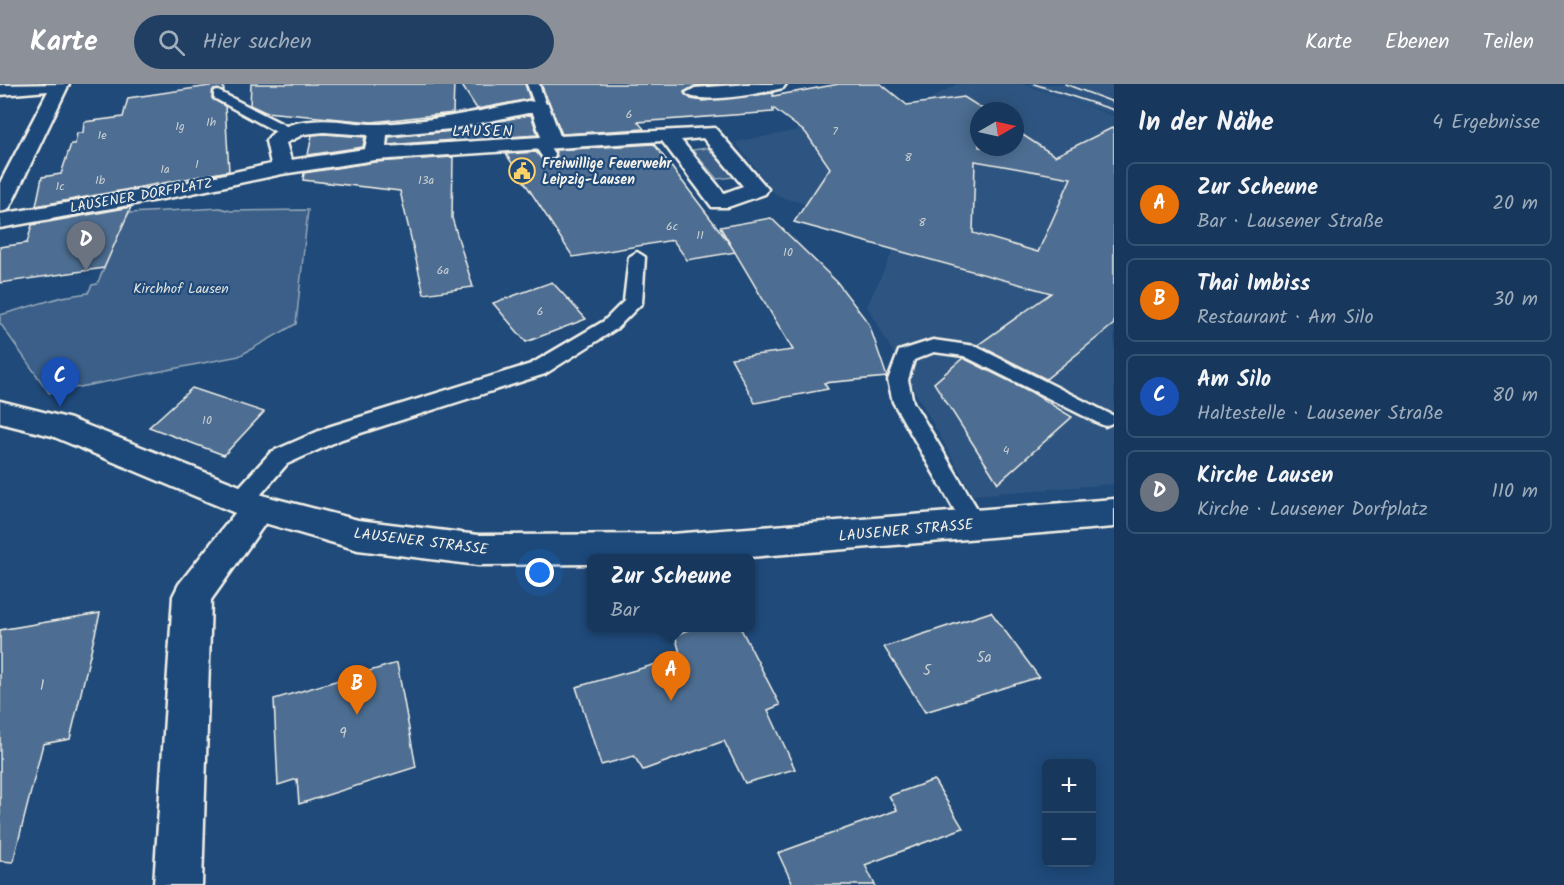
<!DOCTYPE html>
<html lang="de">
<head>
<meta charset="utf-8">
<style>
  body { margin:0; font-family:Kalam,sans-serif; background:#203f62; color:#f1f3f6 }
  .controls { position:absolute; right:18px; bottom:18px; display:grid; overflow:hidden; border-radius:9px; box-shadow:0 3px 15px #0003 }
  .controls button { width:54px; height:54px; display:grid; place-items:center; padding:0; border:0; border-bottom:2px solid #365272; background:#17385c; color:#f1f3f6; font:30px sans-serif }
  .compass { position:absolute; left:970px; top:18px; width:54px; height:54px; border-radius:50%; background:#17385c; box-shadow:0 3px 15px #0003; rotate:81deg }
  .you { position:absolute; left:540px; top:489px; width:21px; height:21px; margin:-15px; border:4px solid #fff; border-radius:50%; background:#1a73e8; box-shadow:0 0 0 9px #1a73e833 }
  .badge { display:grid; place-items:center; width:39px; height:39px; border-radius:50%; background:#8c9099; color:#fff; font-size:20px; font-weight:700 }
  .pin { position:absolute; translate:-50% -50px; filter:drop-shadow(0 2px 3px #0008) }
  .pin::after { content:''; position:absolute; top:32px; width:21px; height:18px; background:inherit; clip-path:polygon(0 0,100% 0,50% 100%) }
  .popup { position:absolute; left:587px; top:470px; width:168px; height:78px; box-sizing:border-box; display:grid; place-content:center; border-radius:9px; background:#17385c; filter:drop-shadow(0 2px 4px #0005); font-size:20px; white-space:nowrap; color:#9eacbb }
  .popup b { font-size:22px; color:#f1f3f6 }
  .popup::after { content:''; position:absolute; left:50%; top:100%; margin-left:-12px; border:12px solid transparent; border-top-color:#17385c }
  .list { margin:0; padding:0; list-style:none }
  h2 { display:flex; justify-content:space-between; align-items:center; height:78px; margin:0; padding:0 24px; font-size:26px }
  h2 small { font-size:20px; font-weight:400; color:#9eacbb }
  .list li { display:grid; grid-template-columns:39px 1fr auto; gap:18px; align-items:center; box-sizing:border-box; height:84px; margin:0 12px 12px; padding:0 12px; border:2px solid #365272; border-radius:9px }
  .list b { display:block; font-size:22px; white-space:nowrap }
  .list p { margin:0; font-size:20px; white-space:nowrap; color:#9eacbb }
  .list em { font-size:20px; font-style:normal; color:#9eacbb }
  .icon { flex:none; width:33px; height:33px; fill:none; stroke:currentColor; stroke-width:2; stroke-linecap:round; stroke-linejoin:round }
  .map { position:relative; flex:none; width:1114px; height:801px; overflow:hidden }
  header { display:flex; align-items:center; gap:36px; box-sizing:border-box; height:84px; padding:0 30px; background:#8c9099; color:#fff }
  header strong { font-size:28px }
  nav { display:flex; gap:33px; margin-inline-start:auto; font-size:21px }
  .search { width:420px; height:54px; background:#203f62; display:flex; align-items:center; gap:15px; box-sizing:border-box; padding:0 21px; border-radius:33px; color:#9eacbb; font-size:22px }
  main { display:flex }
  aside { flex:1; background:#17385c }
  .map>svg:first-child { display:block }
  .built { fill:#2d5581; fill-rule:evenodd }
  .green { fill:#3a5f88; stroke:#97a8b8; stroke-width:1.5 }
  .building { fill:#4d6e92; stroke:#f4f1e8; stroke-width:1.5; fill-rule:evenodd }
  .lines { fill:none; stroke-linecap:round; stroke-linejoin:round }
  .service-casing { stroke:#f4f1e8; stroke-width:5 }
  .minor-casing { stroke:#f4f1e8; stroke-width:5 }
  .secondary-casing { stroke:#f4f1e8; stroke-width:5 }
  .service { fill:#1f4a7a; fill-rule:evenodd }
  .minor { fill:#1f4a7a; fill-rule:evenodd }
  .secondary { fill:#1f4a7a; fill-rule:evenodd }
  .tram { stroke:#f4f1e8; stroke-width:1.5 }
  .labels { text-anchor:middle; stroke-width:4.5; stroke-linejoin:round; paint-order:stroke }
  .number-label { font-size:12px; fill:#cad0d2 }
  .far-poi-label { font-size:14px; font-weight:bold; fill:#f4f1e8; stroke:#1f4a7a; text-anchor:start }
  .far-street-label { font-size:14px; fill:#f4f1e8; stroke:#1f4a7a }
  .far-park-label { font-size:14px; fill:#e1e2de; stroke:#1f4a7a }
  .far-quarter-label { font-size:15px; letter-spacing:1.5px; fill:#f4f1e8; stroke:#1f4a7a }
  .street-label { font-size:15px; fill:#f4f1e8; stroke:#1f4a7a }
  .near-number-label { font-size:15px; fill:#cad0d2 }
</style>
</head>
<body>
<header>
<strong>Karte</strong>
<div class="search"><svg class="icon" aria-label="search" viewBox="0 0 24 24"><circle cx="10" cy="10" r="6"/><path d="M15 15l6 6"/></svg>Hier suchen</div>
<nav><a>Karte</a><a>Ebenen</a><a>Teilen</a></nav>
</header>
<main>
<div class="map">
<svg width="1114" height="801" viewBox="0 0 1114 801">
  <rect width="100%" height="100%" fill="#1f4a7a"/>
  <filter id="ink" filterUnits="userSpaceOnUse"><feTurbulence type="fractalNoise" baseFrequency=".0167" numOctaves="2"/><feDisplacementMap in="SourceGraphic" scale="12" xChannelSelector="R" yChannelSelector="G"/><feConvolveMatrix kernelMatrix="1 2 1 2 8 2 1 2 1" color-interpolation-filters="sRGB"/></filter>
  <g filter="url(#ink)">
    <g class="built">
      <path d="M957,0H1023L1114,32V400L973,411L867,222L902,148L777,112L735,58L865,34L927,17ZM979,27H1015V63H979Z"/>
      <path d="M1027,0H1114V30L1086,22Z"/>
    </g>
    <g class="green">
      <path d="M521,29L532,32L535,49L529,52L407,62L396,58L401,54Z"/>
      <path d="M707,64H708L734,93L717,95L692,66Z"/>
      <path d="M220,124L231,127L308,126L296,240L239,272L49,309L0,239V231L62,213L88,209L92,201L97,200C109,174 114,155 129,129Z"/>
    </g>
    <g class="building">
      <path d="M223,0L224,7L213,6L212,14L225,22L229,87L36,122L42,93L61,90L71,60H75L77,49H83L84,38L123,33L128,14Z"/>
      <path d="M251,0H454L453,29L372,38L265,28L250,21Z"/>
      <path d="M461,0H525L530,15L477,25Z"/>
      <path d="M541,0H719L695,2L684,8L691,15L703,17L773,9V12L839,0H881L907,21L964,13L986,27H979V63H1015V46L1055,72L1114,43V240L1046,295L978,261L1051,209L794,138L830,84L806,49L773,24V28L638,38L644,45L562,50ZM975,77L1071,94L1038,168L973,149Z"/>
      <path d="M528,31H531L538,51L495,54L486,40Z"/>
      <path d="M453,47V56L388,61L389,53Z"/>
      <path d="M324,50L365,53L363,63L308,71L312,51Z"/>
      <path d="M654,60L736,168L687,176L673,156L573,173L506,70L536,68L543,76H553L557,72L555,66Z"/>
      <path d="M453,73L452,134L473,203L424,210L400,107L303,96L304,89L375,78Z"/>
      <path d="M131,123L104,184L0,199V163L27,159L32,141Z"/>
      <path d="M771,134L837,198L869,240L887,293L824,299L828,305L755,319L731,274L793,266L720,143Z"/>
      <path d="M552,198L586,235L526,258L493,219Z"/>
      <path d="M963,274L1031,308L1072,333L998,399L934,299Z"/>
      <path d="M192,304L264,328L224,371L149,343Z"/>
      <path d="M991,528L1039,593L925,628L884,563Z"/>
      <path d="M100,529L70,655L43,660L13,778L0,777V546Z"/>
      <path d="M696,543H740L780,621L768,626L795,685L745,699L724,657L643,686L634,672L601,681L576,603L681,573L675,551Z"/>
      <path d="M397,579L416,683L299,720L297,695L278,701L274,615Z"/>
      <path d="M934,696L963,744L865,781L875,801H793L778,769L897,726L889,712Z"/>
    </g>
    <g class="lines">
      <g class="service-casing">
        <g id="service">
          <path d="M527,0H539L547,24L545,27H537Z"/>
          <path d="M218,7L292,45L294,48L287,52L282,51L214,14V8Z"/>
          <path d="M540,55L545,56L555,71L553,74H543L533,59Z"/>
          <path d="M637,168L645,173L642,219L616,245L545,290L342,355L287,380L249,424L241,426L233,424L230,417L233,410L271,368L328,343L531,280L604,237L624,217L629,173Z"/>
          <path d="M933,256L975,262L1114,332L1112,339L1105,342L1098,339L964,272L934,268L914,276L908,296L913,318L987,441L983,448L975,451L967,448L893,318L888,296L899,267Z"/>
        </g>
      </g>
      <g class="minor-casing">
        <g id="minor">
          <path d="M69,0L11,121L8,126L0,128V99L48,7L0,11V1Z"/>
          <path d="M750,0H786L783,4C767,8 696,22 686,9L695,4Z"/>
          <path d="M528,17L548,20L560,52L715,44L768,105L765,110L728,123H712L662,57L375,76L282,90L179,112L0,144V130L179,100L271,80L266,57C275,43 296,38 311,37C335,34 358,41 381,40C431,37 479,28 528,17ZM528,29H533L541,53L386,63L387,51L451,45ZM324,48L368,51L365,65L291,76L286,59L304,50ZM703,54L743,102L724,109L681,56Z"/>
          <path d="M259,410L271,414L276,424L211,516L202,801H154L173,512L179,500L247,414Z"/>
        </g>
      </g>
      <g class="secondary-casing">
        <path id="secondary" d="M0,317L71,335L265,412L358,436L478,451L672,450L1114,415V443L738,474H592V480L478,481L358,466L247,434L52,352L0,339Z"/>
      </g>
      <use href="#service" class="service"/>
      <use href="#minor" class="minor"/>
      <use href="#secondary" class="secondary"/>
      <g class="tram">
        <path d="M1034,0L1114,26"/>
        <path d="M1065,0L1113,18"/>
      </g>
    </g>
  </g>
  <defs>
    <g id="civic-ring" transform="scale(1.35)"><circle r="9.5" fill="#1f4a7a" stroke="#ffd166" stroke-width="1.5"/><path d="M-.6-6.5H3V-4.5H.6V-3L4-1V1h2V6H-6V1h2V-1L-.6-3ZM-1.2 2.5V6h2.4V2.5Z" fill="#ffd166"/></g>
  </defs>
  <g fill-rule="evenodd">
    <use href="#civic-ring" x="522" y="87"/>
  </g>
  <g class="labels">
    <g class="number-label">
      <text x="629" y="34">6</text>
      <text x="211" y="42">1h</text>
      <text x="180" y="46">1g</text>
      <text x="835" y="51">7</text>
      <text x="102" y="55">1e</text>
      <text x="908" y="77">8</text>
      <text x="197" y="84">1</text>
      <text x="165" y="89">1a</text>
      <text x="100" y="100">1b</text>
      <text x="426" y="100">13a</text>
      <text x="60" y="106">1c</text>
      <text x="922" y="142">8</text>
      <text x="672" y="146">6c</text>
      <text x="700" y="155">11</text>
      <text x="788" y="172">10</text>
      <text x="443" y="190">6a</text>
      <text x="540" y="231">6</text>
      <text x="207" y="340">10</text>
      <text x="1006" y="370">4</text>
    </g>
    <g class="far-poi-label">
      <text x="542" y="84">Freiwillige Feuerwehr<tspan x="542" dy="16">Leipzig-Lausen</tspan></text>
    </g>
    <g class="far-street-label">
      <text transform="translate(141 111) rotate(-10)" y="5">LAUSENER DORFPLATZ</text>
    </g>
    <g class="far-park-label">
      <text x="181" y="209">Kirchhof Lausen</text>
    </g>
    <g class="far-quarter-label">
      <text x="483" y="52">LAUSEN</text>
    </g>
    <g class="street-label">
      <text transform="translate(906 446) rotate(-5)" y="5">LAUSENER STRASSE</text>
      <text transform="translate(421 457) rotate(7)" y="5">LAUSENER STRASSE</text>
    </g>
    <g class="near-number-label">
      <text x="984" y="578">5a</text>
      <text x="927" y="591">5</text>
      <text x="42" y="606">1</text>
      <text x="343" y="654">9</text>
    </g>
  </g>
</svg>
<div class="controls">
<button>+</button>
<button>−</button>
</div>
<svg class="compass" viewBox="-18 -18 36 36"><path d="M0-13l5 13h-10z" fill="#e53935"/><path d="M0 13l5-13h-10z" fill="#9eacbb"/></svg>
<div class="you"></div>
<div class="pin badge" style="left:671px;top:617px;background:#e8710a">A</div>
<div class="popup"><b>Zur Scheune</b>Bar</div>
<div class="pin badge" style="left:357px;top:631px;background:#e8710a">B</div>
<div class="pin badge" style="left:60px;top:323px;background:#1a4fb4">C</div>
<div class="pin badge" style="left:86px;top:187px;background:#6b7280">D</div>
</div>
<aside>
<h2>In der Nähe<small>4 Ergebnisse</small></h2>
<ul class="list">
<li><span class="badge" style="background:#e8710a">A</span><div><b>Zur Scheune</b><p>Bar · Lausener Straße</p></div><em>20 m</em></li>
<li><span class="badge" style="background:#e8710a">B</span><div><b>Thai Imbiss</b><p>Restaurant · Am Silo</p></div><em>30 m</em></li>
<li><span class="badge" style="background:#1a4fb4">C</span><div><b>Am Silo</b><p>Haltestelle · Lausener Straße</p></div><em>80 m</em></li>
<li><span class="badge" style="background:#6b7280">D</span><div><b>Kirche Lausen</b><p>Kirche · Lausener Dorfplatz</p></div><em>110 m</em></li>
</ul>
</aside>
</main>
</body>
</html>
